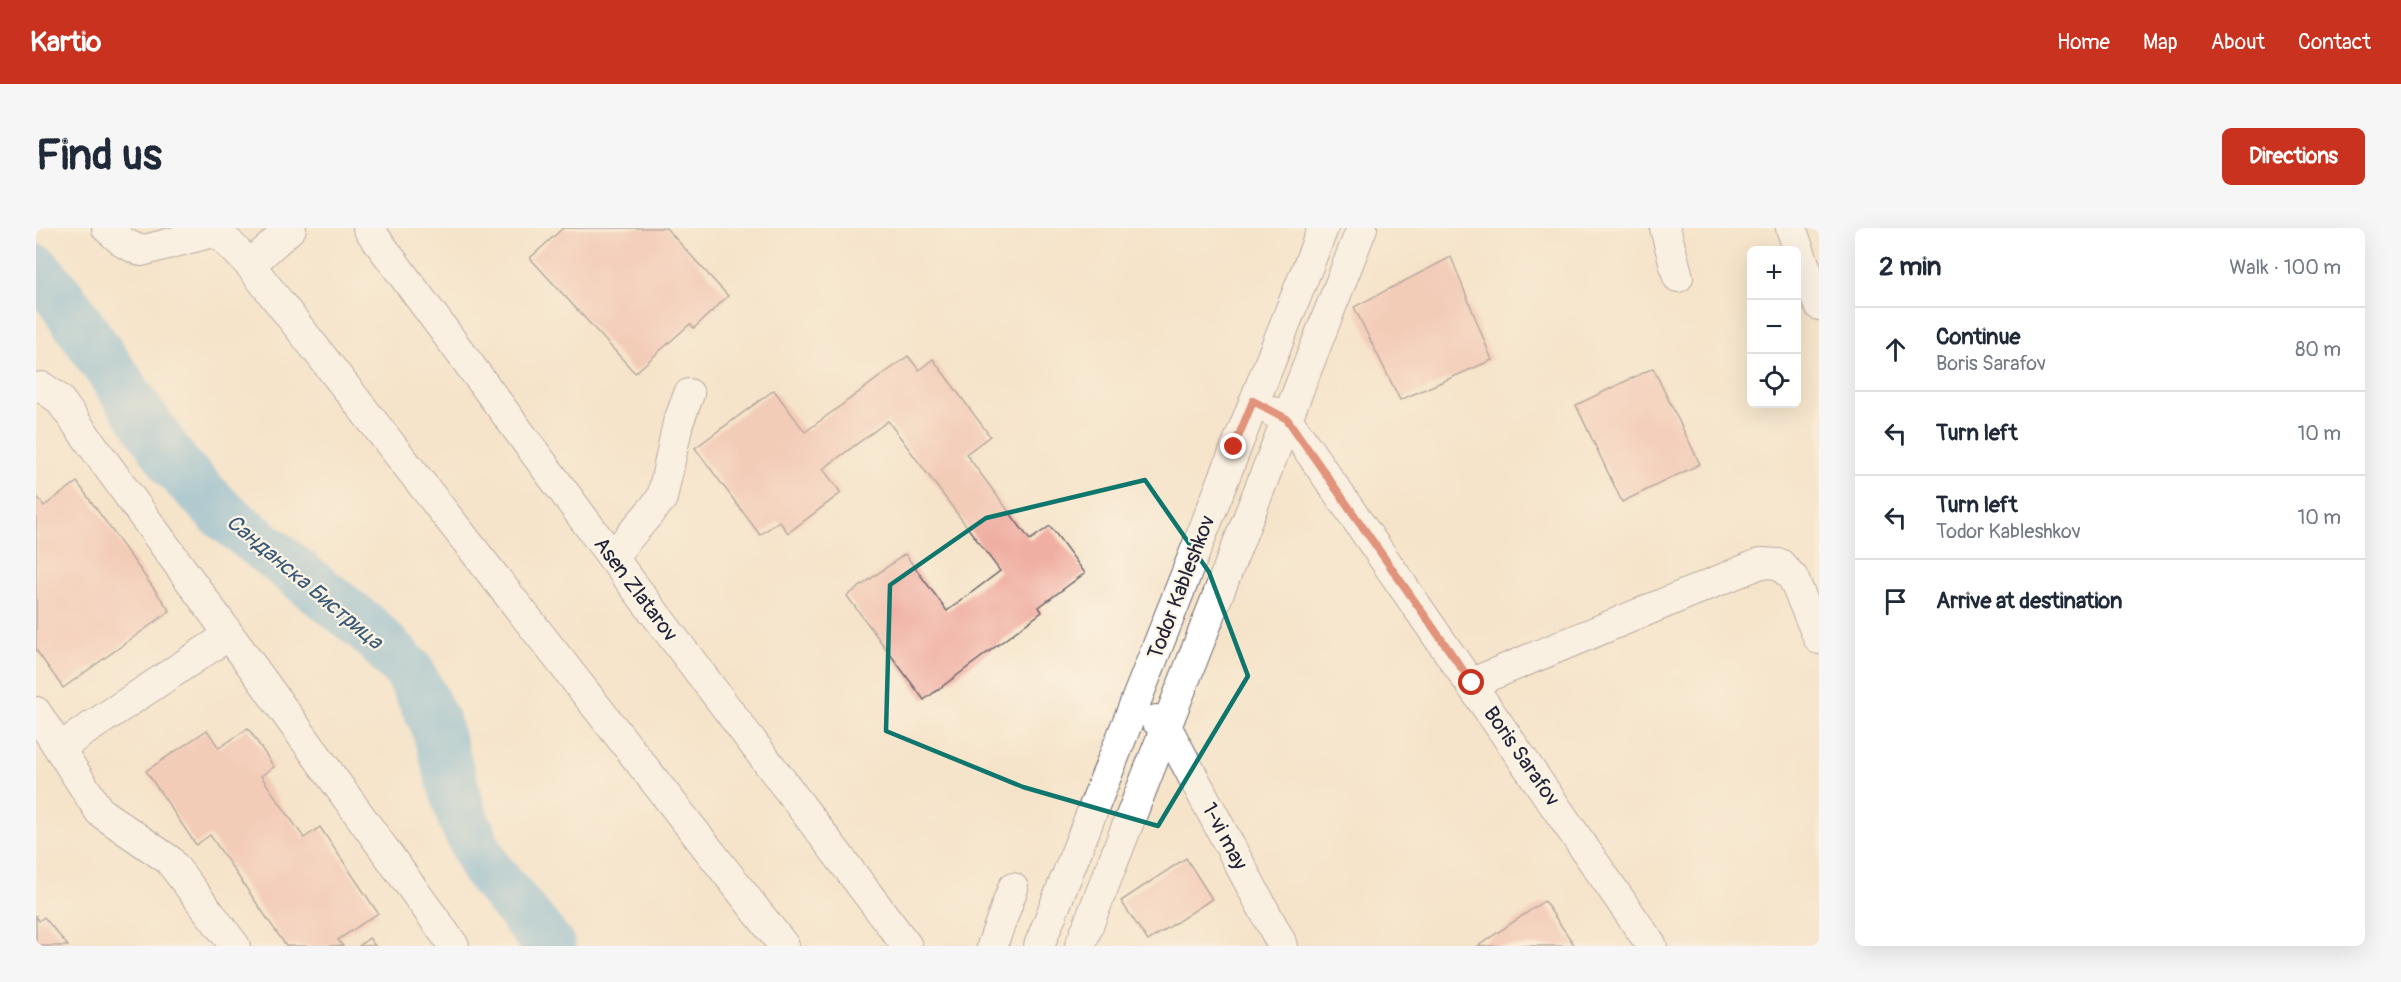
<!DOCTYPE html>
<html lang="en">
<head>
<meta charset="utf-8">
<style>
  body { margin:0; font-family:Pangolin,sans-serif; background:#f6f6f7; color:#1f2937 }
  .controls { position:absolute; right:18px; top:18px; display:grid; overflow:hidden; border-radius:9px; box-shadow:0 6px 24px #0002 }
  .controls button { width:54px; height:54px; display:grid; place-items:center; padding:0; border:0; border-bottom:2px solid #e0e1e3; background:#fff; color:#1f2937; font:30px sans-serif }
  .stop { position:absolute; width:18px; height:18px; margin:-14px; border:4px solid #c8321e; border-radius:50%; background:#fff }
  .stop.end { background:#c8321e; border-color:#fff; box-shadow:0 2px 6px #0008 }
  .list { margin:0; padding:0; list-style:none }
  h2 { display:flex; justify-content:space-between; align-items:center; height:78px; margin:0; padding:0 24px; font-size:26px }
  h2 small { font-size:20px; font-weight:400; color:#747a83 }
  .list li { display:grid; grid-template-columns:39px 1fr auto; gap:18px; align-items:center; box-sizing:border-box; height:84px; padding:0 24px; border-top:2px solid #e0e1e3 }
  .list b { display:block; font-size:22px; white-space:nowrap }
  .list p { margin:0; font-size:20px; white-space:nowrap; color:#747a83 }
  .list em { font-size:20px; font-style:normal; color:#747a83 }
  .icon { flex:none; width:33px; height:33px; fill:none; stroke:currentColor; stroke-width:2; stroke-linecap:round; stroke-linejoin:round }
  .map { position:relative; flex:none; width:1783px; height:718px; overflow:hidden; border-radius:9px }
  header { display:flex; align-items:center; gap:36px; box-sizing:border-box; height:84px; padding:0 30px; background:#c8321e; color:#fff }
  header strong { font-size:28px }
  nav { display:flex; gap:33px; margin-inline-start:auto; font-size:21px }
  .intro { display:flex; align-items:center; justify-content:space-between; box-sizing:border-box; height:144px; padding:0 36px }
  h1 { margin:0; font-size:42px }
  .button { padding:15px 27px; border-radius:9px; background:#c8321e; color:#fff; font-size:21px; font-weight:700 }
  main { display:flex; gap:36px; padding:0 36px }
  aside { flex:1; background:#fff; border-radius:9px; box-shadow:0 6px 24px #0002 }
  .map>svg:first-child { display:block }
  .lines { fill:none; stroke-linecap:round; stroke-linejoin:round }
  .river { stroke:#5babd6; stroke-width:51 }
  .building { fill:#f0afa3 }
  .minor-casing { stroke:#6c666d; stroke-width:32 }
  .minor { stroke:#fff; stroke-width:30 }
  .route { stroke:#c8321e; stroke-width:8 }
  .marked { fill:none; stroke:#0f766e; stroke-width:4.5; stroke-linejoin:round }
  .labels { text-anchor:middle; stroke-width:4.5; stroke-linejoin:round; paint-order:stroke }
  .street-label { font-size:21px; fill:#22223b; stroke:#fcf5e5 }
  .water-label { font-size:22px; font-style:italic; fill:#395979; stroke:#fcf5e5 }
</style>
</head>
<body>
<header>
<strong>Kartio</strong>
<nav><a>Home</a><a>Map</a><a>About</a><a>Contact</a></nav>
</header>
<div class="intro"><h1>Find us</h1><a class="button">Directions</a></div>
<main>
<div class="map">
<svg width="1783" height="718" viewBox="0 0 1783 718">
  <rect width="100%" height="100%" fill="#fcf5e5"/>
  <filter id="ink" filterUnits="userSpaceOnUse"><feTurbulence type="fractalNoise" baseFrequency=".0167" numOctaves="2"/><feDisplacementMap in="SourceGraphic" scale="12" xChannelSelector="R" yChannelSelector="G"/><feConvolveMatrix kernelMatrix="1 2 1 2 8 2 1 2 1" color-interpolation-filters="sRGB"/></filter>
  <filter id="wash" filterUnits="userSpaceOnUse"><feTurbulence type="fractalNoise" baseFrequency=".008" numOctaves="4" result="noise"/><feDisplacementMap in="SourceGraphic" scale="24" xChannelSelector="R" yChannelSelector="G"/><feGaussianBlur stdDeviation="1.35" result="paint"/><feColorMatrix in="noise" values="0 0 0 0 0 0 0 0 0 0 0 0 0 0 0 0 0 1.4 0 .05"/><feComposite in="paint" operator="in"/></filter>
  <g filter="url(#wash)">
    <rect width="100%" height="100%" fill="#f6e4ca"/>
    <g class="lines">
      <path class="river" d="M0,41L26,72L140,238L184,284L332,401L373,443L399,495L426,588L449,639L514,718"/>
    </g>
    <g id="blocks">
      <g class="building">
        <path d="M527,0H630L692,68L658,100L654,96L599,145L494,30Z"/>
        <path d="M1415,29L1456,132L1364,172L1318,79Z"/>
        <path d="M872,128L883,142L897,131L954,208L930,226L994,312L1014,298L1049,345L1003,379L1006,384L888,472L811,368L869,326L911,383L964,343L852,193L787,241L805,265L752,305L743,293L724,307L659,220L738,162L769,204Z"/>
        <path d="M1617,140L1664,236L1586,274L1540,177Z"/>
        <path d="M41,254L134,383L27,460L0,422V267L8,278Z"/>
        <path d="M212,500L238,539L225,548L268,610L284,599L342,685L302,712L307,718H250L174,607L160,617L110,543L171,502L183,520Z"/>
        <path d="M1150,630L1176,671L1112,713L1085,673Z"/>
        <path d="M1508,673L1539,718H1442Z"/>
        <path d="M0,688L3,693L8,689L32,718H0Z"/>
        <path d="M333,710L339,718H323Z"/>
      </g>
    </g>
  </g>
  <g filter="url(#ink)">
    <use href="#blocks" fill-opacity="0" stroke="#6c666d" stroke-width="1.5"/>
    <g class="lines">
      <g class="minor-casing">
        <g id="minor">
          <path d="M71,0L88,15L105,23L177,4L187,9L214,37L255,0"/>
          <path d="M332,0L576,329L871,718"/>
          <path d="M1629,0L1642,49"/>
          <path d="M1755,0L1783,77"/>
          <path d="M214,37L748,718"/>
          <path d="M0,160L6,159L23,171L418,718"/>
          <path d="M1237,184L1251,191L1616,718"/>
          <path d="M576,329L626,270L642,195L653,166"/>
          <path d="M1436,455L1725,335L1744,336L1757,350L1783,411"/>
          <path d="M0,484L64,584L133,632L199,718"/>
          <path d="M1120,492L1130,498L1247,718"/>
          <path d="M23,520L193,407"/>
          <path d="M956,718L977,660"/>
          <path d="M1003,718L1287,0"/>
          <path d="M1044,718L1326,0"/>
        </g>
      </g>
      <use href="#minor" class="minor"/>
    </g>
  </g>
  <g class="lines" filter="url(#ink)">
    <path class="route" d="M1198,219L1217,173L1251,191L1436,455"/>
  </g>
  <path d="M0 0H1783V718H0ZM1109,252L1173,344L1212,448L1122,598L987,559L850,503L854,357L950,290Z" fill="#f6e4ca" fill-opacity=".55" fill-rule="evenodd"/>
  <path class="marked" d="M1109,252L1173,344L1212,448L1122,598L987,559L850,503L854,357L950,290Z"/>
  <g class="labels">
    <g class="street-label">
      <text transform="translate(1145 359) rotate(-69)" y="7">Todor Kableshkov</text>
      <text transform="translate(600 361) rotate(53)" y="7">Asen Zlatarov</text>
      <text transform="translate(1486 528) rotate(55)" y="7">Boris Sarafov</text>
      <text transform="translate(1189 608) rotate(62)" y="7">1-vi may</text>
    </g>
    <g class="water-label">
      <text transform="translate(269 353) rotate(40)" y="8">Санданска Бистрица</text>
    </g>
  </g>
</svg>
<div class="controls">
<button>+</button>
<button>−</button>
<button><svg class="icon" aria-label="locate" viewBox="0 0 24 24"><circle cx="12" cy="12" r="6"/><path d="M12 2v4M12 18v4M2 12h4M18 12h4"/></svg></button>
</div>
<div class="stop" style="left:1436px;top:455px"></div>
<div class="stop end" style="left:1198px;top:219px"></div>
</div>
<aside>
<h2>2 min<small>Walk · 100 m</small></h2>
<ul class="list">
<li><svg class="icon" aria-label="ahead" viewBox="0 0 24 24"><path d="M12 20V5M6 11l6-6 6 6"/></svg><div><b>Continue</b><p>Boris Sarafov</p></div><em>80 m</em></li>
<li><svg class="icon" aria-label="left" viewBox="0 0 24 24"><path d="M17 20v-9H6M10 6l-5 5 5 5"/></svg><div><b>Turn left</b></div><em>10 m</em></li>
<li><svg class="icon" aria-label="left" viewBox="0 0 24 24"><path d="M17 20v-9H6M10 6l-5 5 5 5"/></svg><div><b>Turn left</b><p>Todor Kableshkov</p></div><em>10 m</em></li>
<li><svg class="icon" aria-label="arrive" viewBox="0 0 24 24"><path d="M6 21V4h12l-3 4 3 4H6"/></svg><div><b>Arrive at destination</b></div></li>
</ul>
</aside>
</main>
</body>
</html>
